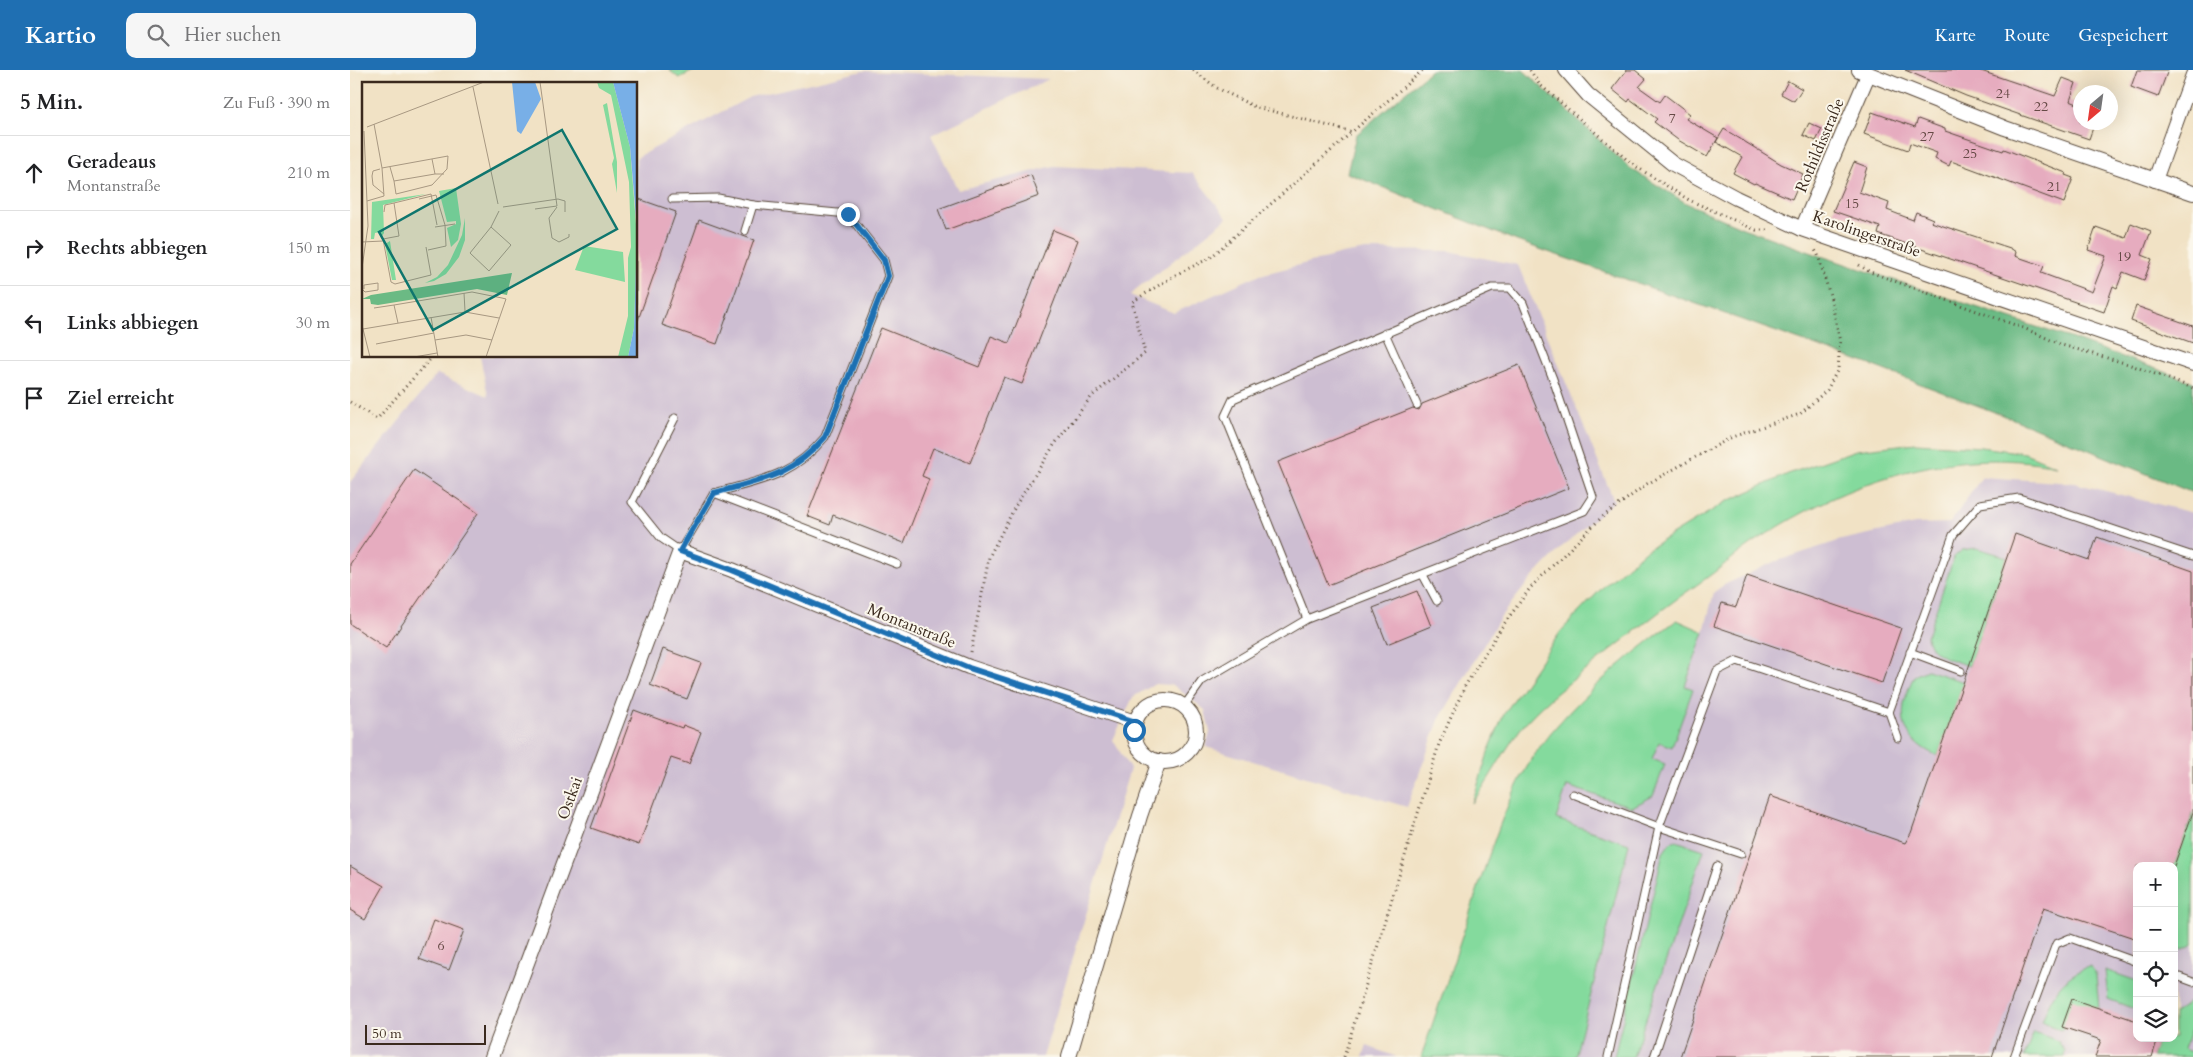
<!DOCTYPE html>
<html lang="de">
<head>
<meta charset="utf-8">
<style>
  body { margin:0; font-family:Cardo,serif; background:#f6f6f6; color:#202124 }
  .controls { position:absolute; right:15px; bottom:15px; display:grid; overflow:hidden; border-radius:10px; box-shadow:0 5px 20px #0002 }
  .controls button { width:45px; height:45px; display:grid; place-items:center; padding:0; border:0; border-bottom:1px solid #e0e0e0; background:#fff; color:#202124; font:25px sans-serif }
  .compass { position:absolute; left:1723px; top:15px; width:45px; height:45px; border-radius:50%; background:#fff; box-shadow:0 5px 20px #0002; rotate:209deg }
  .scale { position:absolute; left:15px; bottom:12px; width:121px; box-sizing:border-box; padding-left:5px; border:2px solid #3b2a1e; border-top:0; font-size:14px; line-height:18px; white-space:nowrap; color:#3b2a1e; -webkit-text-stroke:4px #fbf7ec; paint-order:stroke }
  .stop { position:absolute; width:15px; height:15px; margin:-11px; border:4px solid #1f6fb2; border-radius:50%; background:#fff }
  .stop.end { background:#1f6fb2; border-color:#fff; box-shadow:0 1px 5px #0008 }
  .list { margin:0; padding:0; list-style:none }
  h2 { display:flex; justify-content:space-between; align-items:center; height:65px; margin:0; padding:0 20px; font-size:21px }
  h2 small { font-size:16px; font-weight:400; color:#757577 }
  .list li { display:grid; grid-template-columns:32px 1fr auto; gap:15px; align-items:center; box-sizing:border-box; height:75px; padding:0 20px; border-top:1px solid #e0e0e0 }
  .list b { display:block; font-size:19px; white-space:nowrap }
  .list p { margin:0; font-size:16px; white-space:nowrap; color:#757577 }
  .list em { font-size:16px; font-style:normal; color:#757577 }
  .icon { flex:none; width:28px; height:28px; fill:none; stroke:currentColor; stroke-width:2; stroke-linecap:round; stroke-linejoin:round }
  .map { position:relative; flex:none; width:1843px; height:987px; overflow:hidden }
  header { display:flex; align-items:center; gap:30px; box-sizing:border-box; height:70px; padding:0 25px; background:#1f6fb2; color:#fff }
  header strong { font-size:24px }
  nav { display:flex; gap:28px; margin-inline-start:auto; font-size:18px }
  .search { width:350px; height:45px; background:#f6f6f6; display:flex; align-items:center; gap:12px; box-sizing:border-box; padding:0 18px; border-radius:10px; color:#757577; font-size:19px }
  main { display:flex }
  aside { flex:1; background:#fff }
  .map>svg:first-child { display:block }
  .industrial { fill:#cdbed2; fill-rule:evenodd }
  .green { fill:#84da9d; stroke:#60825e }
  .forest { fill:#6bba84; stroke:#537251 }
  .building { fill:#e6acbf }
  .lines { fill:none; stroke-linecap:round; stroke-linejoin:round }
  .service-casing { stroke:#564637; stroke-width:9 }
  .minor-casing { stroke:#564637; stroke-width:16 }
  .path { stroke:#564637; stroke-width:3; stroke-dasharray:1 4; stroke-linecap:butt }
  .service { stroke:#fff; stroke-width:7 }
  .minor { stroke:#fff; stroke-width:14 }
  .route { stroke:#1f6fb2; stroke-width:6 }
  .labels { text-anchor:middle; stroke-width:4; stroke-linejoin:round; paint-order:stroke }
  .number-label { font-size:14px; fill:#664a46 }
  .street-label { font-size:16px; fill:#3b2a1e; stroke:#fbf7ec }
  .inset-road { fill:none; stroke:#a89882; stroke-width:1 }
  .view { fill:#0f766e; fill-opacity:0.15; stroke:#0f766e; stroke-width:2.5 }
  .inset-edge { fill:none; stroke:#3b2a1e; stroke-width:2.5 }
</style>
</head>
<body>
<header>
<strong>Kartio</strong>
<div class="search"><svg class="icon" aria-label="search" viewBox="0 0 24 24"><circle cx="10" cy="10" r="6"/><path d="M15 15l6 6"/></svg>Hier suchen</div>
<nav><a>Karte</a><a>Route</a><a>Gespeichert</a></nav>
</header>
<main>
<aside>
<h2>5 Min.<small>Zu Fuß · 390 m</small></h2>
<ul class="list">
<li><svg class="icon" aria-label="ahead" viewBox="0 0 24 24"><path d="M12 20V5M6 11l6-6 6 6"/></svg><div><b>Geradeaus</b><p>Montanstraße</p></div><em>210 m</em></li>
<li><svg class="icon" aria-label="right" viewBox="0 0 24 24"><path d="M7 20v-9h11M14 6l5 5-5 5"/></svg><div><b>Rechts abbiegen</b></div><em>150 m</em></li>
<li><svg class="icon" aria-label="left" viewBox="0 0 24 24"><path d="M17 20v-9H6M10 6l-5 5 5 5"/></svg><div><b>Links abbiegen</b></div><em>30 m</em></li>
<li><svg class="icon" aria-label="arrive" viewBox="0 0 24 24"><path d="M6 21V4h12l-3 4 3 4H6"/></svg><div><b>Ziel erreicht</b></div></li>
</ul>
</aside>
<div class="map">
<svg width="1843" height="987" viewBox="0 0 1843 987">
  <rect width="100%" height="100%" fill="#fbf7ec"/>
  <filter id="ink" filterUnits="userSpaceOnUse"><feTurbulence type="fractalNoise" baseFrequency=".02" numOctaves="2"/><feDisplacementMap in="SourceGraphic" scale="10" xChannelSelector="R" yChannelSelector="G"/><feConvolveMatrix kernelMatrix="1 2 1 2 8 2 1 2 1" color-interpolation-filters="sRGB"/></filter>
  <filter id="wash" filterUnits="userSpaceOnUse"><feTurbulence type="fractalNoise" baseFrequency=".0096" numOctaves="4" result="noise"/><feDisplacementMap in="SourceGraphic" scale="20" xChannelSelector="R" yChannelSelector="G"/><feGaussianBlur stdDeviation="1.12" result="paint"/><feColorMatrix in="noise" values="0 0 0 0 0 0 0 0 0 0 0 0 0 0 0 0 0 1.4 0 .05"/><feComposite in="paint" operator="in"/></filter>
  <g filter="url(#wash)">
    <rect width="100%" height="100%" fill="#f1e2c5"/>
    <g class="industrial">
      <path d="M513,1L699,9L581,65L608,120L704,96L842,103L877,148L780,225L824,243L906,206L992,184L1016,180L1099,181L1168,195L1264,431L1213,476L1180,510L1151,546L1089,650L1057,737L856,677L860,662L855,640L823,615L805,614L783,627L763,670L780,699L693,987H0V412L87,304L138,326L130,286H286V88L400,27Z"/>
      <path d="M1632,407L1724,413L1843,443V987H1225L1279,774L1206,749L1217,716L1282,737L1309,672L1322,676L1343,619L1335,616L1354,562L1364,522L1374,515L1424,492L1491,470L1565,454L1600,453ZM1787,796H1824V968H1787Z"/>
      <path d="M1017,976L1047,987H1013Z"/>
    </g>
    <g class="green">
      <path d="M319,0H345L329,8Z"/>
      <path d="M1566,373L1631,377L1675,383L1706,396C1601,375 1496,412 1409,469C1388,482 1369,500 1348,514C1313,538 1280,565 1246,592C1223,610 1197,629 1177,651C1157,674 1141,708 1122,733L1139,680L1154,644L1211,561L1253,517L1295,481L1376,432L1438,404L1506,380Z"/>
      <path d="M1627,478L1657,487L1619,596C1603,590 1579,586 1577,566L1604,487L1612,480Z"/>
      <path d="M1327,550L1354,562L1335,616L1343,619L1322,677L1309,672L1302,689L1315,694L1303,726L1282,737L1217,716L1206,749L1279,774L1225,987H1071C1088,938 1105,889 1121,839C1142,778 1160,710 1203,660C1239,618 1282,583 1327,550Z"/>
      <path d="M1577,600L1614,612L1588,686C1547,668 1547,642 1564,606Z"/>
      <path d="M1843,742V874L1834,879L1824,881V796Z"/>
      <path d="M1326,771L1354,780L1283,987H1264L1313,783L1320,773Z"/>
      <path d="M1741,896L1746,905L1749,939L1710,960L1692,951C1702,924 1712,906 1741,896Z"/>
      <path d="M1755,900L1787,911V940L1758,929Z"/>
      <path d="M1839,932H1843V954L1834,979L1843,983V987H1802L1808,968H1824V943Z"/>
      <path d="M1684,962L1708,971L1715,981L1714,987H1674Z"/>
    </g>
    <path class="forest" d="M1081,0H1173L1280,98L1336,133L1393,158L1468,185L1720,268L1843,312V423L1676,354L1518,294L1167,171L997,103L1006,65Z"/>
    <g id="blocks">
      <g class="building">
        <path d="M1277,0H1285L1296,9L1289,17L1310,32L1315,25L1340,44L1336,49L1368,68L1357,87L1328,70L1304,52L1307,49L1280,29L1278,32L1262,19Z"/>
        <path d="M1555,0H1628L1705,26L1713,8L1726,13L1720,31L1730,35V52H1745L1739,69L1616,26Z"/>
        <path d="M1787,0H1818L1808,27L1781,17Z"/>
        <path d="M1438,11L1452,19L1444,31L1431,24Z"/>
        <path d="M1522,42L1565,57L1568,49L1595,59V61L1653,81L1654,79L1716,103L1715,105L1723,108L1714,133L1601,91L1599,96L1585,89L1587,83L1560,73L1558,80L1514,64Z"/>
        <path d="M1459,53L1472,59L1466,71L1453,65Z"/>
        <path d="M1374,59L1431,94L1453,104L1442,129L1405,113L1404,114L1383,103L1392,87L1366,72Z"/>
        <path d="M1504,92L1517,97L1509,122L1539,133L1537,140L1563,150L1566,142L1583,149L1581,152L1660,178L1666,182L1665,186L1694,196L1691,203L1742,222L1756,186L1738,180L1746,157L1776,168L1781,153L1801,161L1792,185L1802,189L1794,210L1773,202L1767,218L1763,216L1754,242L1528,164L1530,157L1483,141Z"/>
        <path d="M681,105L689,126L596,160L588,139Z"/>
        <path d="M286,128L326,142L288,250H286Z"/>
        <path d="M349,150L404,170L367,274L312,255Z"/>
        <path d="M703,160L728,170L672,314L654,307L620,393L583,378L572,406L579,409L554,473L483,445L480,455L457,446L531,258L629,297L641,266L659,273Z"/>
        <path d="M1786,236L1843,256V273L1781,251Z"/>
        <path d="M1169,295L1219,418L978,515L928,392L1063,338L1069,340L1072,334Z"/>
        <path d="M64,400L128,443L36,578L0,554V494Z"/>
        <path d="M1665,464L1739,490L1747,467L1843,501V742L1824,796H1787V869L1693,838L1642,987H1330L1420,726L1555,773L1561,763Z"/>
        <path d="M1397,505L1551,558L1532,613L1364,556L1372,533L1386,537Z"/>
        <path d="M1067,521L1081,556L1037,574L1023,538Z"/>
        <path d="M313,579L351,593L337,629L300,615Z"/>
        <path d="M284,640L332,658L333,655L351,662L339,694L321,688L289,775L241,758Z"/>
        <path d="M0,796L34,816L15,849L0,840Z"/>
        <path d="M84,849L114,860L99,900L69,889Z"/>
        <path d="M1722,929L1787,951V968H1808L1802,987H1745L1751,970L1712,957Z"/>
      </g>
    </g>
  </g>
  <g filter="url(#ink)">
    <use href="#blocks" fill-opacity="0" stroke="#564637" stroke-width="1"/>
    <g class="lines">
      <g class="service-casing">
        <g id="service">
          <path d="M322,129L368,128L403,135"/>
          <path d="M1035,263L1067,335"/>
          <path d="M325,348L282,432L311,468L330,481L364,423L547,494"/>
          <path d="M364,423C411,410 442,407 475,367L538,206L534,190L498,144L403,135L395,161"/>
          <path d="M1073,505L1087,531"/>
          <path d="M1560,582L1611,601"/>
          <path d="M834,636L852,611L957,549L1234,441L1243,427L1203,309L1173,233L1160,218H1142L883,329L875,346L957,549"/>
          <path d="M1548,668L1539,642L1603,465L1630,434L1669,428L1843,486"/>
          <path d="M1223,724L1309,757L1391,784"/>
          <path d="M1824,905L1843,912"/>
          <path d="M1258,987L1309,757L1367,601L1387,591L1539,642"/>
          <path d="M1304,987L1367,796"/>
          <path d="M1664,987L1706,874L1720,868L1787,892"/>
        </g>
      </g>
      <g class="minor-casing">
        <g id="minor">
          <path d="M1216,0L1238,25L1323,94L1386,128L1452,159L1843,294"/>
          <path d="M1509,0L1655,58L1843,123"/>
          <path d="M1805,110L1843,5"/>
          <path d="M1452,159L1518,5"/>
          <circle cx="815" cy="661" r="31"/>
          <path d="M142,987L330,481L382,500L619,597L785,652"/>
          <path d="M719,987L790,746L809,691"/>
        </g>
      </g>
      <g class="path">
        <path d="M843,0L867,18L903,36L1002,62L1073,0"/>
        <path d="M1180,0L1189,14L1282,94L1339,130L1406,160H1418"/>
        <path d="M1509,195L1520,202L1676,259L1712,275L1778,294L1843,318"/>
        <path d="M0,332L27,349L83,286"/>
        <path d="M621,582L639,487L666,435L704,375L742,326L795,283L782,232L827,204L860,188L1002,62"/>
        <path d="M994,987L1089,674L1115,616L1151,558L1181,517L1251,448L1297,414L1382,367L1450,344L1477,320L1488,299L1490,272L1481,229L1468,185L1464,178"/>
      </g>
      <use href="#service" class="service"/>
      <use href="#minor" class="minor"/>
    </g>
  </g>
  <g class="lines" filter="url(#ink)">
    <path class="route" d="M498,144L534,190L538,206L475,367C442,406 411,410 364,423L330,481L382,500L619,598L786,652L784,660"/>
  </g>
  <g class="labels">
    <g class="number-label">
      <text x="1653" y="28">24</text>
      <text x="1691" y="41">22</text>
      <text x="1322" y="53">7</text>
      <text x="1577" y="71">27</text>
      <text x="1620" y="88">25</text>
      <text x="1704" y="121">21</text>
      <text x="1502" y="138">15</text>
      <text x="1774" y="191">19</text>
      <text x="91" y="880">6</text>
    </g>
    <g class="street-label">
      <text transform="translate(1469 75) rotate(-67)" y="6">Rothildisstraße</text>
      <text transform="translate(1517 163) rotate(19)" y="6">Karolingerstraße</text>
      <text transform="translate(562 555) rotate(22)" y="6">Montanstraße</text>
      <text transform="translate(219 728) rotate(-70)" y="6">Ostkai</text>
    </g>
  </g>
  <g transform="translate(12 12)">
    <rect width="275" height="275" fill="#f1e2c5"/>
    <path d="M235,0H251L268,65L275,155L272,246L266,275H256L266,234V176L269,165L267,100L249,13L237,6ZM245,21L255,80V111L250,82L252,76L241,23ZM94,106L99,142L96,158L89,165L85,146L94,142V139L85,140L77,109ZM64,112L21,123L22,151L19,156L18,150L13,151L12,157H9L10,120ZM103,136V158L97,175L84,192L72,199L63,201L75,195L86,183L100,153ZM28,159L34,198H30L23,162ZM222,164L261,170L263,200L213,188Z" fill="#84da9d"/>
    <path d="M150,191L145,213L115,207L16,223L9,222L8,217H0L9,213Z" fill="#6bba84"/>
    <path d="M150,0H173L179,17L159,52L155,49ZM251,0H275V147L268,65ZM275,155V275H266L272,246Z" fill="#78afe7"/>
    <path class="inset-road" d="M111,5L136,122M12,42L20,86L86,74L85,87L70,103L34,112L32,99M5,45L122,0M70,77L73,92H82M28,85L32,99L73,92M18,87L11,89L10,94L11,103L22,112M57,117L74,113L83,143L84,164L66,168M5,119L22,114L20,86M141,125L196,117L203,119V130M195,125L187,136L190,156L197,160L207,155V152M173,127L195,124L178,0M22,130L23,123L32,121M73,145L93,142M129,145L149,163L127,189L108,171L129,145L137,129M0,160L21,159M64,165L69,193L33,202L29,200L21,157L37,154L32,121L69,112L75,143M0,186L6,144L2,49M0,207L3,210L16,208V201L2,203V207M102,211L103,229M12,226L32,223M69,235L76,275M36,241L32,223L110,210L140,216L144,217L124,275M0,243L8,275M1,247L103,230L137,236M73,258L104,253L130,258M14,262L72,251M52,275L75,271M98,275H120"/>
    <path class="view" d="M200,48L255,147L71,248L17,150Z"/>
    <rect width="275" height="275" class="inset-edge"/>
  </g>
</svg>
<div class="controls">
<button>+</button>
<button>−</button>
<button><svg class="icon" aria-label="locate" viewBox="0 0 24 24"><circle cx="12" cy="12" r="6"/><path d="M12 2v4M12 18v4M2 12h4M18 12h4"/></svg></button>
<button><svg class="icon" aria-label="layers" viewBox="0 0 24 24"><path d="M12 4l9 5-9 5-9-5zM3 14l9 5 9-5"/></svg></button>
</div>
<svg class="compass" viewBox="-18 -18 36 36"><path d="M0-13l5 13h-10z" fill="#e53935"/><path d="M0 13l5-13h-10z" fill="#757577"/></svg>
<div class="scale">50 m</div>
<div class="stop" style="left:784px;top:660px"></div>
<div class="stop end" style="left:498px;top:144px"></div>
</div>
</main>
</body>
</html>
